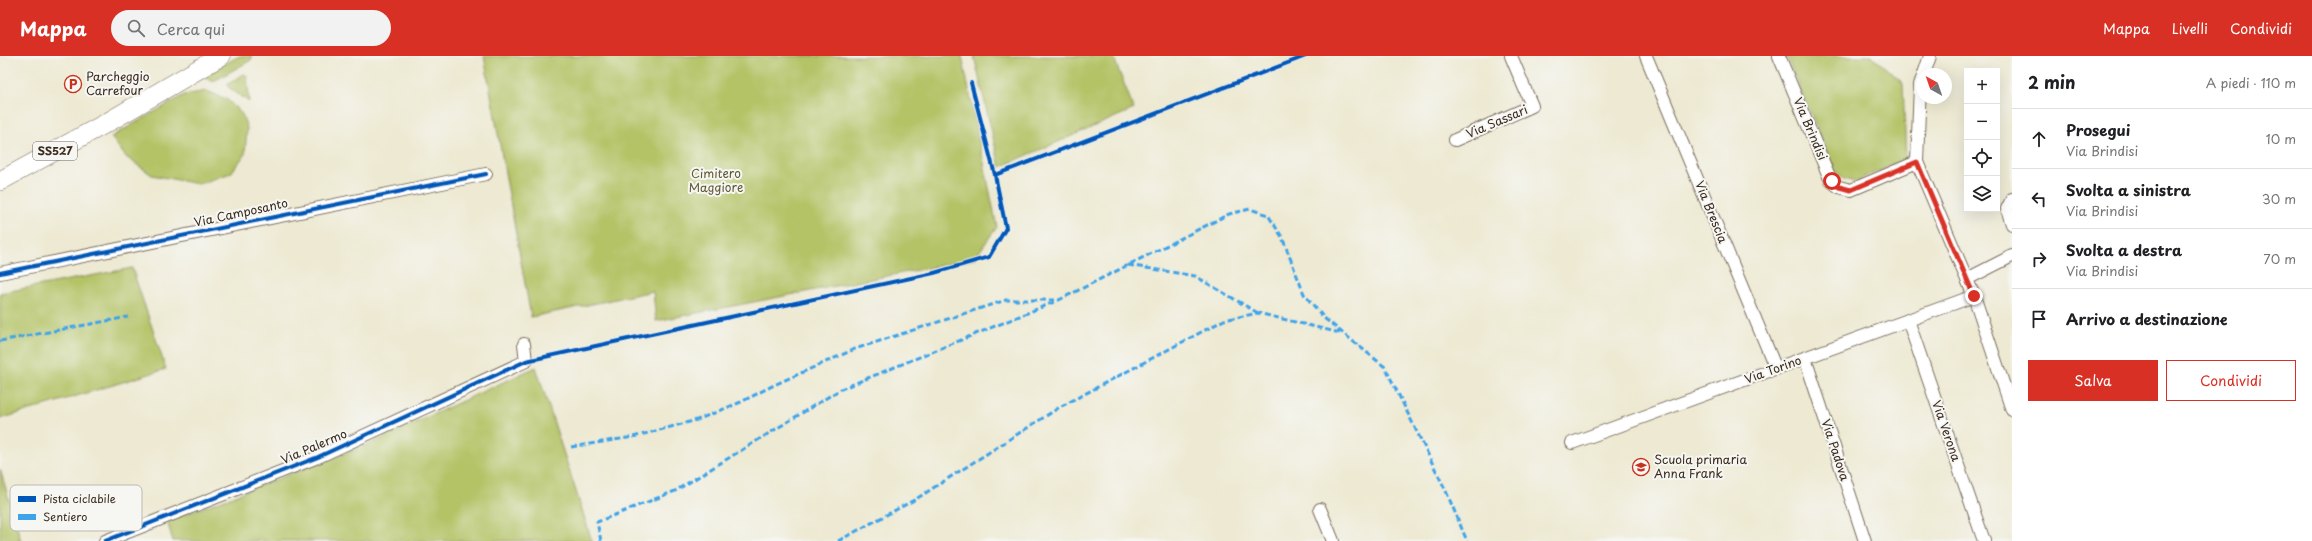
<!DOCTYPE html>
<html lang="it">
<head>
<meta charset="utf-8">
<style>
  body { margin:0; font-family:"Playpen Sans",sans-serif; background:#f2f2f2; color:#202124 }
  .controls { position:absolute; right:12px; top:12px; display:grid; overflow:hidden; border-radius:0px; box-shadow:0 4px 16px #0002 }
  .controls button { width:36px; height:36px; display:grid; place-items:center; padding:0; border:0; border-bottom:1px solid #e0e0e0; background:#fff; color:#202124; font:20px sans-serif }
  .compass { position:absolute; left:1916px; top:12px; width:36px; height:36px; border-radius:50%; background:#fff; box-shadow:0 4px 16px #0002; rotate:320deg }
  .stop { position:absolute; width:12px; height:12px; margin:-9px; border:3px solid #d93025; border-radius:50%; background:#fff }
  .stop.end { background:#d93025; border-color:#fff; box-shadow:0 1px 4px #0008 }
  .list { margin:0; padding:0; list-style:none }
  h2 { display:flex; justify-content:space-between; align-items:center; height:52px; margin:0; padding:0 16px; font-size:17px }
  h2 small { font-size:13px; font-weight:400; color:#757577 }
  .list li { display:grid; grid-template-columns:26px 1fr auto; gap:12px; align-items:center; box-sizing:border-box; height:60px; padding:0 16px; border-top:1px solid #e0e0e0 }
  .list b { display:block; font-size:15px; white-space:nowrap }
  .list p { margin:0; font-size:13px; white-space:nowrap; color:#757577 }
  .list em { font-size:13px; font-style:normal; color:#757577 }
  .actions { display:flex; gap:8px; padding:12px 16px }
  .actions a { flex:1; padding:9px 0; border:1px solid #d93025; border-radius:0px; text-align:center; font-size:14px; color:#d93025 }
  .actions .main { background:#d93025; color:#fff }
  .icon { flex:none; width:22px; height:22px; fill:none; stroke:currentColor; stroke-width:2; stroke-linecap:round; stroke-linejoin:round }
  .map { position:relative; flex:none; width:2012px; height:485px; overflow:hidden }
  header { display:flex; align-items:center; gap:24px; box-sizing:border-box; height:56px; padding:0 20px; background:#d93025; color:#fff }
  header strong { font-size:19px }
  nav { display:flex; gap:22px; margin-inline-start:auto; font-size:14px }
  .search { width:280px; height:36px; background:#f2f2f2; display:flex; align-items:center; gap:10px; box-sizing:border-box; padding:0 14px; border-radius:22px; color:#757577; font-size:15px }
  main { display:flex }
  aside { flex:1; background:#fff }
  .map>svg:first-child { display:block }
  .green { fill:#b4c366; stroke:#787642 }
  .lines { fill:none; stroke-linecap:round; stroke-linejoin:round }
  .street-casing { stroke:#796d5d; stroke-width:14 }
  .primary-casing { stroke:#796d5d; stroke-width:20 }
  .street { stroke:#fff; stroke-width:12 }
  .primary { stroke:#fff; stroke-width:19 }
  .quiet { stroke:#3fa3ea; stroke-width:3; stroke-dasharray:6 3; stroke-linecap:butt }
  .cycleway-casing { stroke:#f6f6f2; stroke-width:6 }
  .cycleway { stroke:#0057b8; stroke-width:4 }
  .route { stroke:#d93025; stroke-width:5 }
  .labels { text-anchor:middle; stroke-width:4; stroke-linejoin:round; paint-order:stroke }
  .shield { fill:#f6f6f2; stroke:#73675e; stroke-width:1 }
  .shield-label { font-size:11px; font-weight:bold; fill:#3b2a1e }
  .poi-label { font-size:12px; fill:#3b2a1e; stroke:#f6f6f2; text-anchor:start }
  .street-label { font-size:12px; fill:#3b2a1e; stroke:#f6f6f2 }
  .park-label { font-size:12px; fill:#5f5834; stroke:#f6f6f2 }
  .key { fill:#f6f6f2; stroke:#beb9b2; stroke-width:1 }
  .key-label { font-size:11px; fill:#3b2a1e }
</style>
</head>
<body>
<header>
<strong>Mappa</strong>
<div class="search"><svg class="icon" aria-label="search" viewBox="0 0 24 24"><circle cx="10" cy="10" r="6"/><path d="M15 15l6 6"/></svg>Cerca qui</div>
<nav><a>Mappa</a><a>Livelli</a><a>Condividi</a></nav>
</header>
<main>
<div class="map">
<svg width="2012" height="485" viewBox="0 0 2012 485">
  <rect width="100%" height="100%" fill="#f6f6f2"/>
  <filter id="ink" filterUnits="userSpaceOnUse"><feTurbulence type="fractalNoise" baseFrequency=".025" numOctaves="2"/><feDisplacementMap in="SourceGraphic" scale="8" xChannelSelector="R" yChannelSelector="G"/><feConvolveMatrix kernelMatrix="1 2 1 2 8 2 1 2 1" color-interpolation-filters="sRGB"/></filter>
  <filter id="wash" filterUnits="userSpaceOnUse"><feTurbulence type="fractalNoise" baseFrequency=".012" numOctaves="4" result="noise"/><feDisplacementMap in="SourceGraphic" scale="16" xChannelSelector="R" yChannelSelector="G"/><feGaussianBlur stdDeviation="0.9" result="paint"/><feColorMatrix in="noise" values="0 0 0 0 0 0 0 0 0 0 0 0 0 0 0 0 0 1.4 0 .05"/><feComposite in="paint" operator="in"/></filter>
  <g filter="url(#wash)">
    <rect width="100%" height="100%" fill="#ede9d2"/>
    <g class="green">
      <path d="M239,0H252L251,4L214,25L204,22V20Z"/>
      <path d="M484,0H962L997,171L974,203L656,265L653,235L531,261Z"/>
      <path d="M974,0H1113L1134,53L1000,111Z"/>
      <path d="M1786,0H1872L1903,27L1906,103L1854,126L1844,123L1836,116Z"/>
      <path d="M244,18L247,20L249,46L228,31V28Z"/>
      <path d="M207,35L228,44L242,58L247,72L245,98L231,117L198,128L152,119L126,101L111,81L184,39Z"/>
      <path d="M132,212L166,313L0,363V237Z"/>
      <path d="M536,311L592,485H173L167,465L367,389Z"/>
      <path d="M0,413L21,485H0Z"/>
    </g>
  </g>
  <g filter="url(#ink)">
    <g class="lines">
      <g class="street-casing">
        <g id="street">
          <path d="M1646,0L1776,313"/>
          <path d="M1779,0L1831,125L1839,131L1851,134L1917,106"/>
          <path d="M1924,18L1930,0"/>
          <path d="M1922,23L1920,29L1917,106L1974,240L2012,354"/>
          <path d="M1455,84L1532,50L1511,0"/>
          <path d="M2012,143L2007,153L2012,168"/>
          <path d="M0,217L486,118"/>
          <path d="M1967,223L2012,200"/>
          <path d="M1908,264L1984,485"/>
          <path d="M1805,302L1865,485"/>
          <path d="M1572,387L1974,240"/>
          <path d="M1320,453L1333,485"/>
          <path d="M105,485L318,401L526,305L524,288"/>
        </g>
      </g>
      <g class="primary-casing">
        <path id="primary" d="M0,125L110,65L221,0"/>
      </g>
      <use href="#street" class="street"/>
      <use href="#primary" class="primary"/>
      <g class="quiet">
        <path d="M1128,209L1195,220L1258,257"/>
        <path d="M0,285L128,261"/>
        <path d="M571,391L633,381L697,364L741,346L774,329L855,293L1006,244H1059L1229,158L1250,153L1268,159L1282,181L1304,238L1324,262L1385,311L1446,435L1467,485"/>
        <path d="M601,485L597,466L675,435L841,333L1054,246"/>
        <path d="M838,485L916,443L1060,351L1224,264L1258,257L1340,277"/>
      </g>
      <g class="cycleway-casing">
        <g id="cycleway">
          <path d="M995,119L1306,0"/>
          <path d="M0,217L486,118"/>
          <path d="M105,485L318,401L526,305L934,217L989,201L1006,172L995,119L971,27"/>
        </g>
      </g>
      <use href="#cycleway" class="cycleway"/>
    </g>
  </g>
  <g class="lines" filter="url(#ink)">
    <path class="route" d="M1832,125L1839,131L1851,134L1917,106L1974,240"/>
  </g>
  <defs>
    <g id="parking-ring" transform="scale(0.9)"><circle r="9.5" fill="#f6f6f2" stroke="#c8321e" stroke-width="1.5"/><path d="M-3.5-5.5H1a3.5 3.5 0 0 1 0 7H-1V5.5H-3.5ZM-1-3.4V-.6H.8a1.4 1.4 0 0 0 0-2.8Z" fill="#c8321e"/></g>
    <g id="school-ring" transform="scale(0.9)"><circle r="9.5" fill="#f6f6f2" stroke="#c8321e" stroke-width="1.5"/><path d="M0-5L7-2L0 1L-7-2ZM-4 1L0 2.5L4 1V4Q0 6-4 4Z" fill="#c8321e"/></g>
  </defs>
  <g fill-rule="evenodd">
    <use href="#parking-ring" x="73" y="28"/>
    <use href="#school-ring" x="1641" y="411"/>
  </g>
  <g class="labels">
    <rect class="shield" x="33" y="86" width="44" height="18" rx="3"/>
    <g class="shield-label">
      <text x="55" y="99">SS527</text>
    </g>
    <g class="poi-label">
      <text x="86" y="25">Parcheggio<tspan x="86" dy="14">Carrefour</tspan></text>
      <text x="1654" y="408">Scuola primaria<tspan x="1654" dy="14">Anna Frank</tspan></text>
    </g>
    <g class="street-label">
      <text transform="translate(1497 66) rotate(-23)" y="4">Via Sassari</text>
      <text transform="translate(1810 73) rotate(67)" y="4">Via Brindisi</text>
      <text transform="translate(1711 156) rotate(68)" y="4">Via Brescia</text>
      <text transform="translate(241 157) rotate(-12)" y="4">Via Camposanto</text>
      <text transform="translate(1773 314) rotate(-20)" y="4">Via Torino</text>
      <text transform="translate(1946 375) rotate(71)" y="4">Via Verona</text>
      <text transform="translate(314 391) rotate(-23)" y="4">Via Palermo</text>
      <text transform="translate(1835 394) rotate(72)" y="4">Via Padova</text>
    </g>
    <g class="park-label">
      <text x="716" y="122">Cimitero<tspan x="716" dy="14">Maggiore</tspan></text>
    </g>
  </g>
  <rect x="10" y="429" width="132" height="46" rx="6" class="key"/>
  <rect x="18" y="440" width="18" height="6" fill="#0057b8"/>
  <rect x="18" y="458" width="18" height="6" fill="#3fa3ea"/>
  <g class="key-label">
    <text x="43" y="447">Pista ciclabile</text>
    <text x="43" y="465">Sentiero</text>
  </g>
</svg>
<div class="controls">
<button>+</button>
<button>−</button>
<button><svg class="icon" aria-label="locate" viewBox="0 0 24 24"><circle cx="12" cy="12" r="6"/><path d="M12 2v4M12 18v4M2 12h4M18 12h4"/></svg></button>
<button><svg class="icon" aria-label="layers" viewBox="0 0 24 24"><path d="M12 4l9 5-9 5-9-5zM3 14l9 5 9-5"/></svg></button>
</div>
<svg class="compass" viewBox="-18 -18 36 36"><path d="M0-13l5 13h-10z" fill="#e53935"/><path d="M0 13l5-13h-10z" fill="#757577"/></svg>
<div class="stop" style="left:1832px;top:125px"></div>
<div class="stop end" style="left:1974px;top:240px"></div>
</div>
<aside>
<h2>2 min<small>A piedi · 110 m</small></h2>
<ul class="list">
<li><svg class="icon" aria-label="ahead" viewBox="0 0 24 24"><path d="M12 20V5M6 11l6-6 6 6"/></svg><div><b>Prosegui</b><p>Via Brindisi</p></div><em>10 m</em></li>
<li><svg class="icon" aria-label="left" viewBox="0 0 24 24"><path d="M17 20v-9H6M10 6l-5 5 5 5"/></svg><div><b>Svolta a sinistra</b><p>Via Brindisi</p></div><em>30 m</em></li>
<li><svg class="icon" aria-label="right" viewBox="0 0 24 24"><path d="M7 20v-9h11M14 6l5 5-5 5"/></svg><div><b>Svolta a destra</b><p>Via Brindisi</p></div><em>70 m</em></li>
<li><svg class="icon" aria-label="arrive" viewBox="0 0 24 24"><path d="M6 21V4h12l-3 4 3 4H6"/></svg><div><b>Arrivo a destinazione</b></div></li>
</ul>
<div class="actions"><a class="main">Salva</a><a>Condividi</a></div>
</aside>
</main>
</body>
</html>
